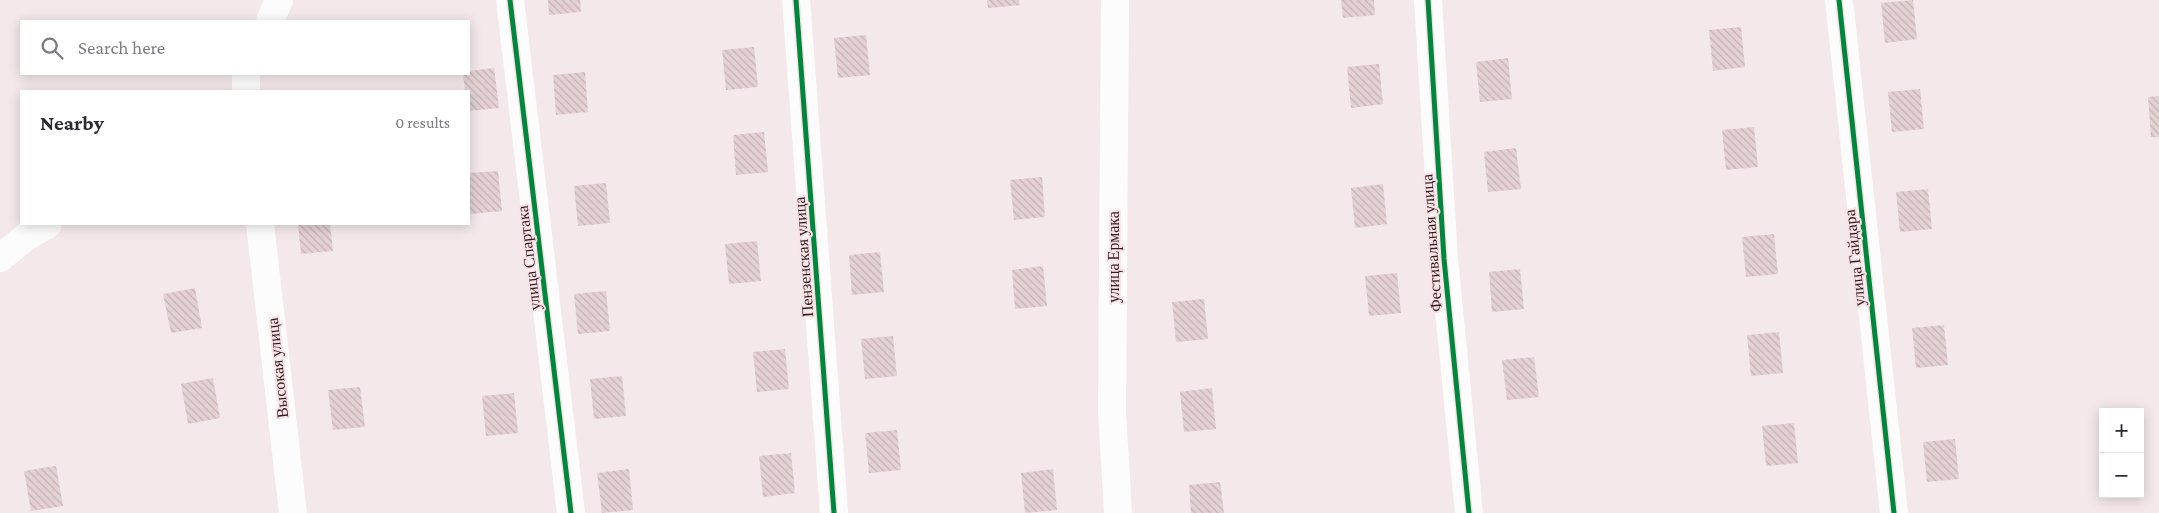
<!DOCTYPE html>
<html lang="en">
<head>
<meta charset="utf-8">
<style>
  body { margin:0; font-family:"Crimson Pro",serif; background:#f7f7f7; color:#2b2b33 }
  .controls { position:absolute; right:15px; bottom:15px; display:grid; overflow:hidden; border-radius:0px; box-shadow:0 2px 12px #0003 }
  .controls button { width:45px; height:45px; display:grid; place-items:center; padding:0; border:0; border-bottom:1px solid #e1e1e2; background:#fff; color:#2b2b33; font:25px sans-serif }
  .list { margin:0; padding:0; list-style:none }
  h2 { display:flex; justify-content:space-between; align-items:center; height:65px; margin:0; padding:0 20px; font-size:21px }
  h2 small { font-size:16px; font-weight:400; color:#7c7c81 }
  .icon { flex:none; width:28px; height:28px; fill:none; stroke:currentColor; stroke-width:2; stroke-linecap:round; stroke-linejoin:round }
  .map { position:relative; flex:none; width:2159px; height:513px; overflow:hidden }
  .search { position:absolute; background:#fff; box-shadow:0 2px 12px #0003; left:20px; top:20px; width:450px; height:55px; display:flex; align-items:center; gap:12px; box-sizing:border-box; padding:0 18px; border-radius:0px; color:#7c7c81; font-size:19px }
  .panel { position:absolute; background:#fff; box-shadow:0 2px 12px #0003; left:20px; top:90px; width:450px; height:135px; border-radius:0px }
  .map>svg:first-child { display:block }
  .building { fill:url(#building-back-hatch) }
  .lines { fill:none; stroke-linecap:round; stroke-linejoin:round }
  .minor { stroke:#fdfcfc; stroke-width:28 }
  .cycleway-casing { stroke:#f9e3e6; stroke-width:8 }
  .cycleway { stroke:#00873e; stroke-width:5 }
  .labels { text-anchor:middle; stroke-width:4; stroke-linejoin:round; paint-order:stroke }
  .street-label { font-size:16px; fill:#301c20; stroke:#f9e3e6 }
</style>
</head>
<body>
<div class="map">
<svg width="2159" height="513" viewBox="0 0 2159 513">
  <defs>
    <pattern id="building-back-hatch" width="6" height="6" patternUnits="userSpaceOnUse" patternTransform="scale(1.25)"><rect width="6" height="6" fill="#e4d1d4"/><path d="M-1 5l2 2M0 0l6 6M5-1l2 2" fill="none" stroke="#c4b3b6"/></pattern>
  </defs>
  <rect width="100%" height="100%" fill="#f4e8ea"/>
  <g class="building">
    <path d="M548,0H580L581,12L549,15Z"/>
    <path d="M987,0H1019L1020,5L988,8Z"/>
    <path d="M1341,0H1374L1375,15L1343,18Z"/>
    <path d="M1913,0L1917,39L1885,43L1881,3Z"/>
    <path d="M1741,27L1745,67L1713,71L1709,30Z"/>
    <path d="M866,35L870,75L838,78L834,38Z"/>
    <path d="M754,47L758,87L726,90L722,50Z"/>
    <path d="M1508,58L1512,99L1480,102L1476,62Z"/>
    <path d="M1379,64L1383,104L1351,108L1347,67Z"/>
    <path d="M494,68L499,108L469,111V91H465L463,74H469V71Z"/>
    <path d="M585,72L588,112L556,115L553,75Z"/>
    <path d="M1920,89L1924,129L1892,132L1888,92Z"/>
    <path d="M2159,96V137H2151L2148,97Z"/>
    <path d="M1754,127L1758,167L1726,170L1722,130Z"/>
    <path d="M764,132L768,172L736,175L733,135Z"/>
    <path d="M1516,148L1521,189L1488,192L1484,152Z"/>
    <path d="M498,171L502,211L470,214L469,173Z"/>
    <path d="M1042,177L1045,217L1014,220L1010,180Z"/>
    <path d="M606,183L610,223L578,226L574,186Z"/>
    <path d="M1383,184L1387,224L1355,228L1351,188Z"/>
    <path d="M1928,189L1932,229L1900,232L1896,192Z"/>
    <path d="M298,224H330L333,251L301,254Z"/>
    <path d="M1774,234L1778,274L1746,277L1742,237Z"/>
    <path d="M757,241L761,281L729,284L725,244Z"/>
    <path d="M880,252L884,292L852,295L849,255Z"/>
    <path d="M1043,266L1047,306L1015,309L1012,270Z"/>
    <path d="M1520,269L1524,309L1492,312L1489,272Z"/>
    <path d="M1397,273L1401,313L1369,316L1365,276Z"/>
    <path d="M195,288L202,328L171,333L163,294Z"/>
    <path d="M606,291L610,331L578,334L574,294Z"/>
    <path d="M1204,299L1208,339L1176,342L1172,302Z"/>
    <path d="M1944,325L1948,365L1916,368L1912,328Z"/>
    <path d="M1779,332L1783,373L1751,376L1747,335Z"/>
    <path d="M893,336L897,376L865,379L861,339Z"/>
    <path d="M785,349L789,389L757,392L753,352Z"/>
    <path d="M1534,357L1539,397L1507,400L1502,360Z"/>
    <path d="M622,376L626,416L594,419L590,379Z"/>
    <path d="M213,378L220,418L188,424L181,384Z"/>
    <path d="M360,387L365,427L333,430L328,390Z"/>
    <path d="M1212,388L1216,429L1184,432L1180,392Z"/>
    <path d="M514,393L518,433L486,436L482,396Z"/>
    <path d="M1794,423L1798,463L1766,466L1762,426Z"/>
    <path d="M897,430L901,470L869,473L865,433Z"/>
    <path d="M1955,439L1959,479L1927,482L1923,442Z"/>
    <path d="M791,453L795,493L763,497L759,456Z"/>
    <path d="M56,466L63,506L31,511L24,471Z"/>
    <path d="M629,469L633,510L602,513L597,473Z"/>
    <path d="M1053,469L1057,510L1025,513L1021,473Z"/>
    <path d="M1220,482L1224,513H1191L1189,485Z"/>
  </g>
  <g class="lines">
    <g class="minor">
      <path d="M510,0L571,513"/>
      <path d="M796,0L834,513"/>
      <path d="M1115,0L1112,412L1118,513"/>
      <path d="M1428,0L1444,259L1469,513"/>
      <path d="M1839,0L1894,513"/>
      <path d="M270,21L279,0"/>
      <path d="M246,91V74"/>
      <path d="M260,224L293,513"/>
      <path d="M0,258L27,236L48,224"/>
    </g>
    <g class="cycleway-casing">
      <g id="cycleway">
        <path d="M510,0L571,513"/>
        <path d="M796,0L834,513"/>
        <path d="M1428,0L1444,259L1469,513"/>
        <path d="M1839,0L1894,513"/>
      </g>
    </g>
    <use href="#cycleway" class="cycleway"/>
  </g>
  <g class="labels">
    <g class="street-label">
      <text transform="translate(1431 243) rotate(-94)" y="6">Фестивальная улица</text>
      <text transform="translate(803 257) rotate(-94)" y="6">Пензенская улица</text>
      <text transform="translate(1113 257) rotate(-90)" y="6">улица Ермака</text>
      <text transform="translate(528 258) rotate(-97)" y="6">улица Спартака</text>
      <text transform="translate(1854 258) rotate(-96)" y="6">улица Гайдара</text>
      <text transform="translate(277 368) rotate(-96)" y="6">Высокая улица</text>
    </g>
  </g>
</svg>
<div class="controls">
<button>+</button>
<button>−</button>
</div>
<div class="search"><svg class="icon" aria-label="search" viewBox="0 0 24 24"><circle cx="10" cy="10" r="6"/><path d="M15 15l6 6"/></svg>Search here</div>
<section class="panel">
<h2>Nearby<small>0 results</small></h2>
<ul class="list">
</ul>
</section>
</div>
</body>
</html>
